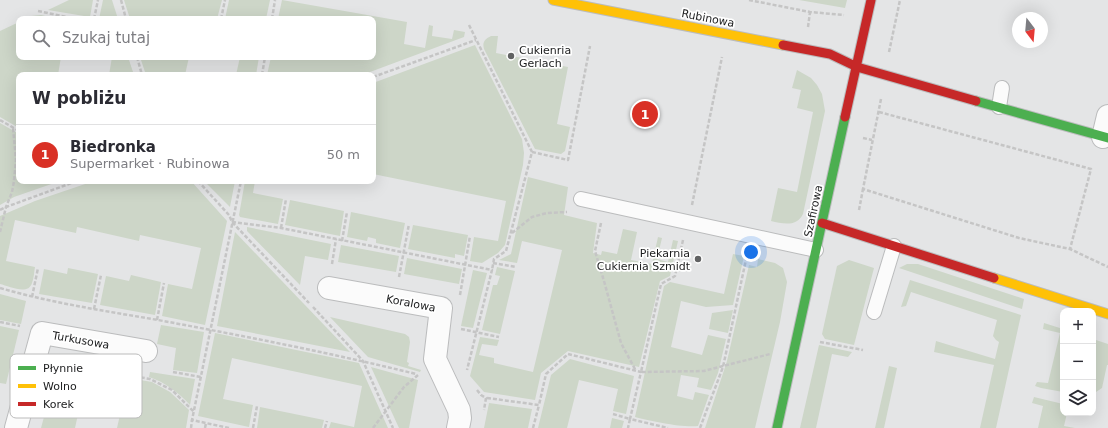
<!DOCTYPE html>
<html lang="pl">
<head>
<meta charset="utf-8">
<style>
  body { margin:0; font-family:"DejaVu Sans",sans-serif; background:#f2f2f3; color:#2b2b33 }
  .controls { position:absolute; right:12px; bottom:12px; display:grid; overflow:hidden; border-radius:8px; box-shadow:0 4px 16px #0002 }
  .controls button { width:36px; height:36px; display:grid; place-items:center; padding:0; border:0; border-bottom:1px solid #e1e1e2; background:#fff; color:#2b2b33; font:20px sans-serif }
  .compass { position:absolute; left:1012px; top:12px; width:36px; height:36px; border-radius:50%; background:#fff; box-shadow:0 4px 16px #0002; rotate:164deg }
  .you { position:absolute; left:751px; top:252px; width:14px; height:14px; margin:-10px; border:3px solid #fff; border-radius:50%; background:#1a73e8; box-shadow:0 0 0 6px #1a73e833 }
  .badge { display:grid; place-items:center; width:26px; height:26px; border-radius:50%; background:#d93025; color:#fff; font-size:13px; font-weight:700 }
  .pin { position:absolute; translate:-50% -50%; border:2px solid #fff; box-shadow:0 1px 4px #0006 }
  .list { margin:0; padding:0; list-style:none }
  h2 { display:flex; justify-content:space-between; align-items:center; height:52px; margin:0; padding:0 16px; font-size:17px }
  h2 small { font-size:13px; font-weight:400; color:#7c7c81 }
  .list li { display:grid; grid-template-columns:26px 1fr auto; gap:12px; align-items:center; box-sizing:border-box; height:60px; padding:0 16px; border-top:1px solid #e1e1e2 }
  .list b { display:block; font-size:15px; white-space:nowrap }
  .list p { margin:0; font-size:13px; white-space:nowrap; color:#7c7c81 }
  .list em { font-size:13px; font-style:normal; color:#7c7c81 }
  .icon { flex:none; width:22px; height:22px; fill:none; stroke:currentColor; stroke-width:2; stroke-linecap:round; stroke-linejoin:round }
  .map { position:relative; flex:none; width:1108px; height:428px; overflow:hidden }
  .search { position:absolute; background:#fff; box-shadow:0 4px 16px #0002; left:16px; top:16px; width:360px; height:44px; display:flex; align-items:center; gap:10px; box-sizing:border-box; padding:0 14px; border-radius:8px; color:#7c7c81; font-size:15px }
  .panel { position:absolute; background:#fff; box-shadow:0 4px 16px #0002; left:16px; top:72px; width:360px; height:112px; border-radius:8px }
  .map>svg:first-child { display:block }
  .green { fill:#cdd6c8 }
  .lines { fill:none; stroke-linecap:round; stroke-linejoin:round }
  .lane-casing { stroke:#bbbcbd; stroke-width:16 }
  .street-casing { stroke:#bbbcbd; stroke-width:24 }
  .fast-casing { stroke:#bbbcbd; stroke-width:11 }
  .slow-casing { stroke:#bbbcbd; stroke-width:11 }
  .jam-casing { stroke:#bbbcbd; stroke-width:11 }
  .path { stroke:#c5c5c5; stroke-width:2.5; stroke-dasharray:4 2; stroke-linecap:butt }
  .lane { stroke:#fbfbfb; stroke-width:14 }
  .street { stroke:#fbfbfb; stroke-width:22 }
  .fast { stroke:#4caf50; stroke-width:9 }
  .slow { stroke:#ffc107; stroke-width:9 }
  .jam { stroke:#c62828; stroke-width:9 }
  .poi-dot { fill:#616263; stroke:#fff; stroke-width:1.5 }
  .labels { text-anchor:middle; stroke-width:3.5; stroke-linejoin:round; paint-order:stroke }
  .street-label { font-size:11px; fill:#1b1c1d; stroke:#fff }
  .poi-label { font-size:11px; fill:#1b1c1d; stroke:#fff; text-anchor:start }
  .key { fill:#fff; stroke:#bbb; stroke-width:1 }
  .key-label { font-size:11px; fill:#1b1c1d }
</style>
</head>
<body>
<div class="map">
<svg width="1108" height="428" viewBox="0 0 1108 428">
  <rect width="100%" height="100%" fill="#e4e5e6"/>
  <g class="green">
    <path d="M69,0H93L90,17L48,10Z"/>
    <path d="M103,0H112L118,19H99Z"/>
    <path d="M124,0H222L217,19H130Z"/>
    <path d="M229,0H270L266,19H225Z"/>
    <path d="M282,0L407,22L404,44L425,48L429,25L433,26L432,36L452,39L454,30L465,32L464,37L362,75H267L271,57H373V19H278Z"/>
    <path d="M799,0H847L845,8Z"/>
    <path d="M41,15L58,19H24L31,16Z"/>
    <path d="M19,22V57H61L58,75H19V128L0,117V31Z"/>
    <path d="M491,36H498L496,53L568,67L557,124L570,127L565,151L561,154L535,149L484,49C482,42 485,39 491,36Z"/>
    <path d="M475,45L522,139L524,153L523,165L505,245L498,253L482,263L470,261L474,237L498,241L506,201L373,174V83Z"/>
    <path d="M112,57H128L134,75H109Z"/>
    <path d="M140,57H189L185,75H146Z"/>
    <path d="M240,57H259L256,75H236Z"/>
    <path d="M797,70L811,78L817,85L822,94L825,111L803,214C797,227 783,224 771,221L778,188L797,192L813,112L797,108L801,90L792,88Z"/>
    <path d="M0,123L19,134V181H60L14,197L0,205Z"/>
    <path d="M528,177L568,187L564,215L597,223L593,253L601,255L602,251L617,254L623,229L637,232L631,260L652,264L658,237L662,238L657,259L668,262L673,240L678,241L670,276L660,281L639,367L568,351L541,373L535,400L484,392L470,376L480,337L499,340L497,346L482,344L479,355L494,358V363L533,372L562,250L522,241L517,263L499,260L511,254Z"/>
    <path d="M94,181H191L227,221L205,325L162,316L168,284L192,289L201,248L140,235L139,241L77,227L76,233L15,220L6,261L35,267C34,272 34,278 32,283C28,296 9,286 0,284V216L35,201Z"/>
    <path d="M204,181H235L230,207Z"/>
    <path d="M245,181H255L253,193L283,199L278,224L240,217L239,215Z"/>
    <path d="M290,200L344,211L340,236L285,225Z"/>
    <path d="M351,212L405,223L400,248L376,243V239L368,237L367,241L347,237Z"/>
    <path d="M413,225L468,235L464,256L455,254V258L408,249Z"/>
    <path d="M247,227L331,244L328,260L305,256L300,285L247,231Z"/>
    <path d="M235,232L350,352L217,326Z"/>
    <path d="M341,245L399,256L396,272L338,262Z"/>
    <path d="M733,254L744,256L733,305L706,307L681,301L671,347L702,355L708,335L726,339L718,373L711,390L697,387L699,378L681,375L677,396L693,400L695,392L709,395L698,426C683,428 651,421 635,417L664,286L670,282L724,294Z"/>
    <path d="M407,258L462,269L459,284L404,274Z"/>
    <path d="M758,259L775,263L783,268L787,282L780,322L755,428H705L727,361L749,265L757,267Z"/>
    <path d="M849,260L874,268L854,345L825,339L822,334L837,266Z"/>
    <path d="M907,264H918L1024,299L1022,309L899,268Z"/>
    <path d="M497,267L515,271L500,334L482,330L493,285H497L500,276L495,275Z"/>
    <path d="M68,268L98,274L92,303L39,294L44,269L67,274Z"/>
    <path d="M473,270L487,273L473,328L461,326Z"/>
    <path d="M131,275L161,282L155,315L100,305L106,276L129,281Z"/>
    <path d="M910,280L1021,315L996,428H980L994,365L934,352L936,341L995,359L999,342L996,340L993,336L997,320L911,292L906,306L901,307Z"/>
    <path d="M0,294L26,301L21,324L0,320Z"/>
    <path d="M733,310L728,333L709,329L712,313Z"/>
    <path d="M330,317L405,334L409,337L410,342L407,362L409,363L408,366L421,370L420,372L368,357Z"/>
    <path d="M1044,323L1063,329V392L1041,388L1035,386L1037,382L1048,383L1060,333L1043,329Z"/>
    <path d="M161,325L204,332L197,373L173,370L176,348L157,344Z"/>
    <path d="M0,326L19,330L6,384L0,383Z"/>
    <path d="M215,333L359,363L388,428H329L331,422L354,427L362,386L232,358L223,399L253,405L249,427L198,416Z"/>
    <path d="M1093,339L1108,344V365H1107L1102,388L1096,392L1093,391Z"/>
    <path d="M819,345L852,352L848,357L832,354L816,428H800Z"/>
    <path d="M570,359L634,376L626,414L613,411L618,389L579,380L567,428H538L551,375Z"/>
    <path d="M58,366L152,382L170,392L189,410L186,428H117L122,406L82,396L75,428H41Z"/>
    <path d="M889,366L897,368L884,428H875Z"/>
    <path d="M371,367L418,380L409,428H399Z"/>
    <path d="M150,372L195,379L190,405C179,393 165,382 149,377Z"/>
    <path d="M1034,397L1063,404V413H1067L1064,426L1075,428H1038L1043,406L1032,403Z"/>
    <path d="M489,403L532,409L528,428H484Z"/>
    <path d="M260,407L324,420L322,428H257Z"/>
    <path d="M612,418L624,421L622,428H610Z"/>
  </g>
  <g class="lines">
    <g class="lane-casing">
      <g id="lane">
        <path d="M999,107L1002,88"/>
        <path d="M581,199L816,250"/>
        <path d="M874,312L894,246"/>
      </g>
    </g>
    <g class="street-casing">
      <g id="street">
        <path d="M1103,137L1108,116"/>
        <path d="M329,288L441,308L435,359L459,410L460,418L458,428"/>
        <path d="M16,428L42,333L146,351"/>
      </g>
    </g>
    <g class="fast-casing">
      <g id="fast">
        <path d="M976,101L1108,138"/>
        <path d="M777,428L845,117"/>
      </g>
    </g>
    <g class="slow-casing">
      <g id="slow">
        <path d="M553,0L783,45"/>
        <path d="M994,278L1108,314"/>
      </g>
    </g>
    <g class="jam-casing">
      <g id="jam">
        <path d="M783,45L830,54L857,67L976,101"/>
        <path d="M845,117L871,0"/>
        <path d="M822,223L994,278"/>
      </g>
    </g>
    <g class="path">
      <path d="M121,0L126,19"/>
      <path d="M749,0L810,12L844,15"/>
      <path d="M38,11L76,19"/>
      <path d="M94,19L98,0"/>
      <path d="M221,19L225,0"/>
      <path d="M272,19L275,0"/>
      <path d="M469,25L532,152L506,251L494,259L492,270"/>
      <path d="M808,27L810,12"/>
      <path d="M889,52L900,0"/>
      <path d="M137,57L142,75"/>
      <path d="M262,75L265,57"/>
      <path d="M373,77L476,40"/>
      <path d="M881,99L863,189L1019,238L1070,249L1108,267"/>
      <path d="M879,112L1091,169L1070,249"/>
      <path d="M0,120L19,131"/>
      <path d="M863,138L872,140"/>
      <path d="M532,152L568,160L590,46"/>
      <path d="M198,181L229,215L232,222L309,303"/>
      <path d="M692,205L722,57"/>
      <path d="M0,210L6,207L77,181"/>
      <path d="M859,210L863,189"/>
      <path d="M232,222L281,228L492,270L467,370"/>
      <path d="M601,223L595,251L604,281L621,343L636,371"/>
      <path d="M281,228L286,199"/>
      <path d="M0,232L6,207L12,192L14,181L16,160L13,128"/>
      <path d="M512,233L532,217L547,213L567,212"/>
      <path d="M683,240L675,276L661,284L641,372L704,371L770,354"/>
      <path d="M342,241L347,212"/>
      <path d="M493,263L516,267"/>
      <path d="M332,264L336,239"/>
      <path d="M399,277L409,224"/>
      <path d="M0,288C52,303 105,311 158,320C244,336 331,353 416,374"/>
      <path d="M460,295L470,236"/>
      <path d="M32,297L38,268"/>
      <path d="M313,307L363,361L393,428"/>
      <path d="M94,309L101,275"/>
      <path d="M157,320L164,283"/>
      <path d="M0,322L20,326"/>
      <path d="M461,329L499,337"/>
      <path d="M820,342L863,350"/>
      <path d="M58,363L150,379L172,390L194,412"/>
      <path d="M173,372L201,377"/>
      <path d="M477,390L481,395L486,398L484,410"/>
      <path d="M487,398L539,405L546,374L568,354L641,372L630,419L668,428"/>
      <path d="M613,414L630,419L628,428"/>
      <path d="M191,428L192,420"/>
      <path d="M205,428L206,423"/>
      <path d="M229,428L192,420L241,181"/>
      <path d="M253,428L257,406"/>
      <path d="M325,428L327,421"/>
      <path d="M373,428L404,387L418,375"/>
      <path d="M533,428L539,405"/>
      <path d="M700,428L723,367L747,255"/>
    </g>
    <use href="#lane" class="lane"/>
    <use href="#street" class="street"/>
    <use href="#fast" class="fast"/>
    <use href="#slow" class="slow"/>
    <use href="#jam" class="jam"/>
  </g>
  <g class="poi-dot">
    <circle cx="511" cy="56" r="4"/>
    <circle cx="698" cy="259" r="4"/>
  </g>
  <g class="labels">
    <g class="street-label">
      <text transform="translate(708 18) rotate(11)" y="4">Rubinowa</text>
      <text transform="translate(813 211) rotate(-78)" y="4">Szafirowa</text>
      <text transform="translate(411 303) rotate(11)" y="4">Koralowa</text>
      <text transform="translate(81 340) rotate(10)" y="4">Turkusowa</text>
    </g>
    <g class="poi-label">
      <text x="519" y="54">Cukienria<tspan x="519" dy="13">Gerlach</tspan></text>
      <text x="690" y="257" text-anchor="end">Piekarnia<tspan x="690" dy="13">Cukiernia Szmidt</tspan></text>
    </g>
  </g>
  <rect x="10" y="354" width="132" height="64" rx="6" class="key"/>
  <rect x="18" y="366" width="18" height="4" fill="#4caf50"/>
  <rect x="18" y="384" width="18" height="4" fill="#ffc107"/>
  <rect x="18" y="402" width="18" height="4" fill="#c62828"/>
  <g class="key-label">
    <text x="43" y="372">Płynnie</text>
    <text x="43" y="390">Wolno</text>
    <text x="43" y="408">Korek</text>
  </g>
</svg>
<div class="controls">
<button>+</button>
<button>−</button>
<button><svg class="icon" aria-label="layers" viewBox="0 0 24 24"><path d="M12 4l9 5-9 5-9-5zM3 14l9 5 9-5"/></svg></button>
</div>
<svg class="compass" viewBox="-18 -18 36 36"><path d="M0-13l5 13h-10z" fill="#e53935"/><path d="M0 13l5-13h-10z" fill="#7c7c81"/></svg>
<div class="you"></div>
<div class="pin badge" style="left:645px;top:114px">1</div>
<div class="search"><svg class="icon" aria-label="search" viewBox="0 0 24 24"><circle cx="10" cy="10" r="6"/><path d="M15 15l6 6"/></svg>Szukaj tutaj</div>
<section class="panel">
<h2>W pobliżu<small></small></h2>
<ul class="list">
<li><span class="badge">1</span><div><b>Biedronka</b><p>Supermarket · Rubinowa</p></div><em>50 m</em></li>
</ul>
</section>
</div>
</body>
</html>
